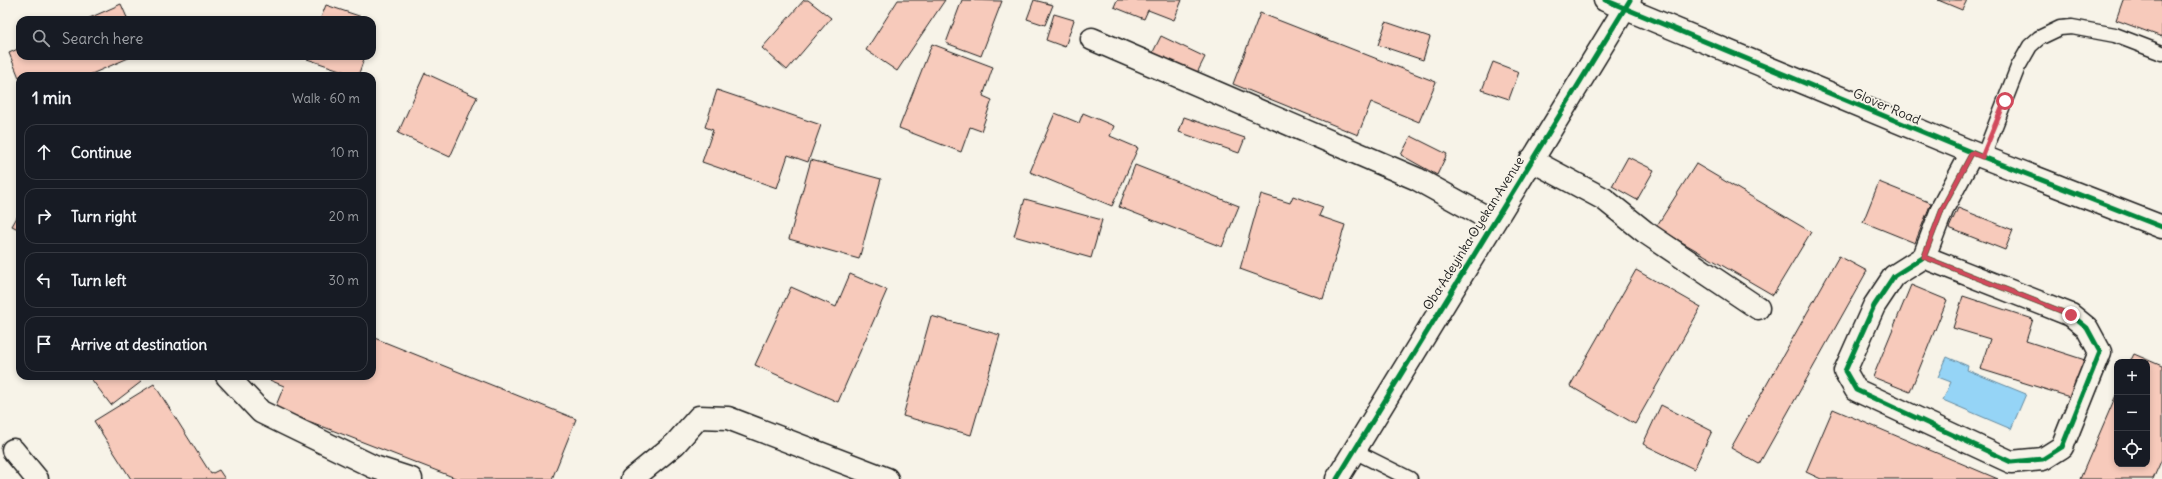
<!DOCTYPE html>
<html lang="en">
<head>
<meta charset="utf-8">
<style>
  body { margin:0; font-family:Delius,sans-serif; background:#20242c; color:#f1f3f6 }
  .controls { position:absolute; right:12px; bottom:12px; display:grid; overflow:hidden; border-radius:8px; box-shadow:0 2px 6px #0003 }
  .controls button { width:36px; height:36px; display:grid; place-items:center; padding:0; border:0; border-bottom:1px solid #363941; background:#171b24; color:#f1f3f6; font:20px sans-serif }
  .stop { position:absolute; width:12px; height:12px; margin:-9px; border:3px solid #d1495b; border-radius:50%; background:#fff }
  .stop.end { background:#d1495b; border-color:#fff; box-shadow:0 1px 4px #0008 }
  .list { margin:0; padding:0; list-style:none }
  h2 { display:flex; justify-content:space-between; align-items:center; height:52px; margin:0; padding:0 16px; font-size:17px }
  h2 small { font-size:13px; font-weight:400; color:#9ea1a6 }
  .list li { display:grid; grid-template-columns:26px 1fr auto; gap:12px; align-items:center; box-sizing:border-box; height:56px; margin:0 8px 8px; padding:0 8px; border:1px solid #363941; border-radius:12px }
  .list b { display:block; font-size:15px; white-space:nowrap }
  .list em { font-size:13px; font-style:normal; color:#9ea1a6 }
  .icon { flex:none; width:22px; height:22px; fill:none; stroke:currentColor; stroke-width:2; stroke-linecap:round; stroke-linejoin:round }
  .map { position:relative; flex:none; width:2162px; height:479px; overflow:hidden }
  .search { position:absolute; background:#171b24; box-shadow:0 2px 6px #0003; left:16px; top:16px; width:360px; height:44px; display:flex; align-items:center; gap:10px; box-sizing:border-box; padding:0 14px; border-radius:12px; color:#9ea1a6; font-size:15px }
  .panel { position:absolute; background:#171b24; box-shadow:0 2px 6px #0003; left:16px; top:72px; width:360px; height:308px; border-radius:12px }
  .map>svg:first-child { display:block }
  .water { fill:#95d4f6; stroke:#658a9f }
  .building { fill:#f7cabb; stroke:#1c1c1c }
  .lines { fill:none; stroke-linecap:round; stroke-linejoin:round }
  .lane-casing { stroke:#1c1c1c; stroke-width:17 }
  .street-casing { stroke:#1c1c1c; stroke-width:25 }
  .secondary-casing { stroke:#1c1c1c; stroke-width:25 }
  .lane { stroke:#f7f3e8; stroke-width:14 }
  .street { stroke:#f7f3e8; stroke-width:22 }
  .secondary { stroke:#f7f3e8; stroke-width:22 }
  .cycleway-casing { stroke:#f7f3e8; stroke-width:8 }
  .cycleway { stroke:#00873e; stroke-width:5 }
  .route { stroke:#d1495b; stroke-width:5 }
  .labels { text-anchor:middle; stroke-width:3.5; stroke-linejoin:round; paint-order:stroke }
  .street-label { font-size:13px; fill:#1c1c1c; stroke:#f7f3e8 }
</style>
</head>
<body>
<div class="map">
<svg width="2162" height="479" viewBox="0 0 2162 479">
  <rect width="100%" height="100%" fill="#f7f3e8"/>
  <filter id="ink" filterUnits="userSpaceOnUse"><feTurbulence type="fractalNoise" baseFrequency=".025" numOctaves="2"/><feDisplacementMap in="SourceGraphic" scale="8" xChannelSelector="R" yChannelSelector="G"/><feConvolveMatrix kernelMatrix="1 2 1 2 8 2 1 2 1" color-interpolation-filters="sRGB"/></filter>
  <g filter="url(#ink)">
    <path class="water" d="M1947,357L1968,366L1967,370L2026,394L2011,429L1943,400L1951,382L1938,377Z"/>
    <g class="building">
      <path d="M804,0H808L831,18L787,70L762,48Z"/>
      <path d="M898,0H945L897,71L866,50Z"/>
      <path d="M962,0L1002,1L981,56L946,43Z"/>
      <path d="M1034,0L1053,5L1045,25L1027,19Z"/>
      <path d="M1117,0H1182L1174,20L1148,10L1144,19L1114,7Z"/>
      <path d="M1938,0H1967L1962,10Z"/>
      <path d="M2123,0H2162V37L2116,20Z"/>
      <path d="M121,4L128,20H85Z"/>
      <path d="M326,5L371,20H320Z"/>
      <path d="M1260,13L1436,82L1419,122L1371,102L1358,135L1233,84Z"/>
      <path d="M1054,14L1074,20L1065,47L1046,40Z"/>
      <path d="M1386,22L1430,37L1423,60L1378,45Z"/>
      <path d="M1161,36L1205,57L1195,77L1151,56Z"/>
      <path d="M932,44L993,67L983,96L992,100L981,131L970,127L961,152L899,128Z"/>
      <path d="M20,48V56H133L87,76H20V80L9,53Z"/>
      <path d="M308,56H365L358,76L307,59Z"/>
      <path d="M1493,62L1519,72L1509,99L1482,90Z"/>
      <path d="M425,73L477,97L450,157L398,133Z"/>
      <path d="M717,90L821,125L808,162L788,155L777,188L702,162L713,130L705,127Z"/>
      <path d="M1055,113L1079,123L1083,113L1114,126L1110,136L1138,148L1112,206L1030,172Z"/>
      <path d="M1184,117L1245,138L1239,153L1179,132Z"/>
      <path d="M1411,136L1447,154L1437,175L1401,155Z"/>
      <path d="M1628,157L1654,170L1637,200L1612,186Z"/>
      <path d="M811,160L881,179L859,259L789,239Z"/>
      <path d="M1696,164L1811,232L1773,295L1656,227Z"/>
      <path d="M1135,165L1239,206L1222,247L1119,207Z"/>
      <path d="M1879,182L1931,203L1915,243L1863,222Z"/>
      <path d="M1261,194L1290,203L1293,196L1323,207L1319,216L1345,225L1323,299L1240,269Z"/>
      <path d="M1025,199L1102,220L1091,258L1014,236Z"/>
      <path d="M1958,208L2013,230L2005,250L1949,228Z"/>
      <path d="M20,212V230L12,226Z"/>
      <path d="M1839,256L1867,271L1759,464L1731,448Z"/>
      <path d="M1636,270L1701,307L1635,424L1570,386Z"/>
      <path d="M850,274L887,290L838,402L755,365L791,287L836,307Z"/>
      <path d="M1911,285L1947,300L1910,392L1873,377Z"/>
      <path d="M1963,296L2033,319L2026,341L2085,360L2073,398L1980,369L1990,339L1953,328Z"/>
      <path d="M931,316L1000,335L971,435L903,416Z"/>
      <path d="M372,337L576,419L552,479H458L275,408L284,386L260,376H372Z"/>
      <path d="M2134,354L2162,366V459L2153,479H2080L2117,393V464H2147V362H2130Z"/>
      <path d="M89,376H136L141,382L111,405Z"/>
      <path d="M154,384L211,474L219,470L225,479H131L94,421Z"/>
      <path d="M1661,405L1712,431L1694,469L1643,444Z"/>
      <path d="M1833,409L1998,479H1821L1806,472Z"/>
    </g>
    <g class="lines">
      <g class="lane-casing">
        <g id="lane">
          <path d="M1983,157L2018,67L2030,46L2039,38L2060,28L2072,27L2115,35L2162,53"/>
          <path d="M1354,451L1410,479"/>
        </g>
      </g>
      <g class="street-casing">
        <g id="street">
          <path d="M1605,0L1624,8"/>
          <path d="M1092,39L1417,179L1493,221"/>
          <path d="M1531,160L1604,199L1645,232L1758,308"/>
          <path d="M1924,257L2071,315L2087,328L2100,352L2062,447L2043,459L2011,462L1856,390L1845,371L1874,306L1894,276L1924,257L1943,207L1972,153"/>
          <path d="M227,376L261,412L374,467L411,479"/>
          <path d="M13,450L37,479"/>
          <path d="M632,479L675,444L699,417L728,418L887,479"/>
        </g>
      </g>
      <g class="secondary-casing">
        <g id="secondary">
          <path d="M1624,8L1983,157L2162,227"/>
          <path d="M1337,479L1630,0"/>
        </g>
      </g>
      <use href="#lane" class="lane"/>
      <use href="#street" class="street"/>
      <use href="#secondary" class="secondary"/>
      <g class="cycleway-casing">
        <g id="cycleway">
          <path d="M1605,0L1983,157L2162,227"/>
          <path d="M1924,257L2071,315L2087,328L2100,352L2062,447L2043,459L2011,462L1856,390L1845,371L1874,306L1894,276L1924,257L1943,207L1972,153"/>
          <path d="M1337,479L1630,0"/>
        </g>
      </g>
      <use href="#cycleway" class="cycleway"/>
    </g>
  </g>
  <g class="lines" filter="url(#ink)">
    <path class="route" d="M2005,101L1982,157L1972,153L1943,207L1924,257L2071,315"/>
  </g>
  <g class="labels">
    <g class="street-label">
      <text transform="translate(1887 106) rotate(23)" y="5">Glover Road</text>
      <text transform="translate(1473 233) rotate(-58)" y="5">Oba Adeyinka Oyekan Avenue</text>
    </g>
  </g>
</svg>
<div class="controls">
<button>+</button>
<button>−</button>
<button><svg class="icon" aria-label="locate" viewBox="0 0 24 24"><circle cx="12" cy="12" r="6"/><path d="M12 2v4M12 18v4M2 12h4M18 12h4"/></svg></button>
</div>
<div class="stop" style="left:2005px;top:101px"></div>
<div class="stop end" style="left:2071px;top:315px"></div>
<div class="search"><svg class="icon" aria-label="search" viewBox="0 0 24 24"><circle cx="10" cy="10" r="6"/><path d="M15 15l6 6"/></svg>Search here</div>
<section class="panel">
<h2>1 min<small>Walk · 60 m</small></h2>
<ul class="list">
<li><svg class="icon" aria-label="ahead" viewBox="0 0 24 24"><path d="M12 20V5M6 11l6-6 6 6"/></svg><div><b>Continue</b></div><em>10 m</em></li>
<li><svg class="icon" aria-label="right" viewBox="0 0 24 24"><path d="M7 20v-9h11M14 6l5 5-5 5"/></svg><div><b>Turn right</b></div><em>20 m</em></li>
<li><svg class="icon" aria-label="left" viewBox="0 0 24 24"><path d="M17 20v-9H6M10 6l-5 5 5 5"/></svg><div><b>Turn left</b></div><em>30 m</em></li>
<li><svg class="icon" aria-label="arrive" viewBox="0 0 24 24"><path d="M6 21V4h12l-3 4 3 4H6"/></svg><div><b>Arrive at destination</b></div></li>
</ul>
</section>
</div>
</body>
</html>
